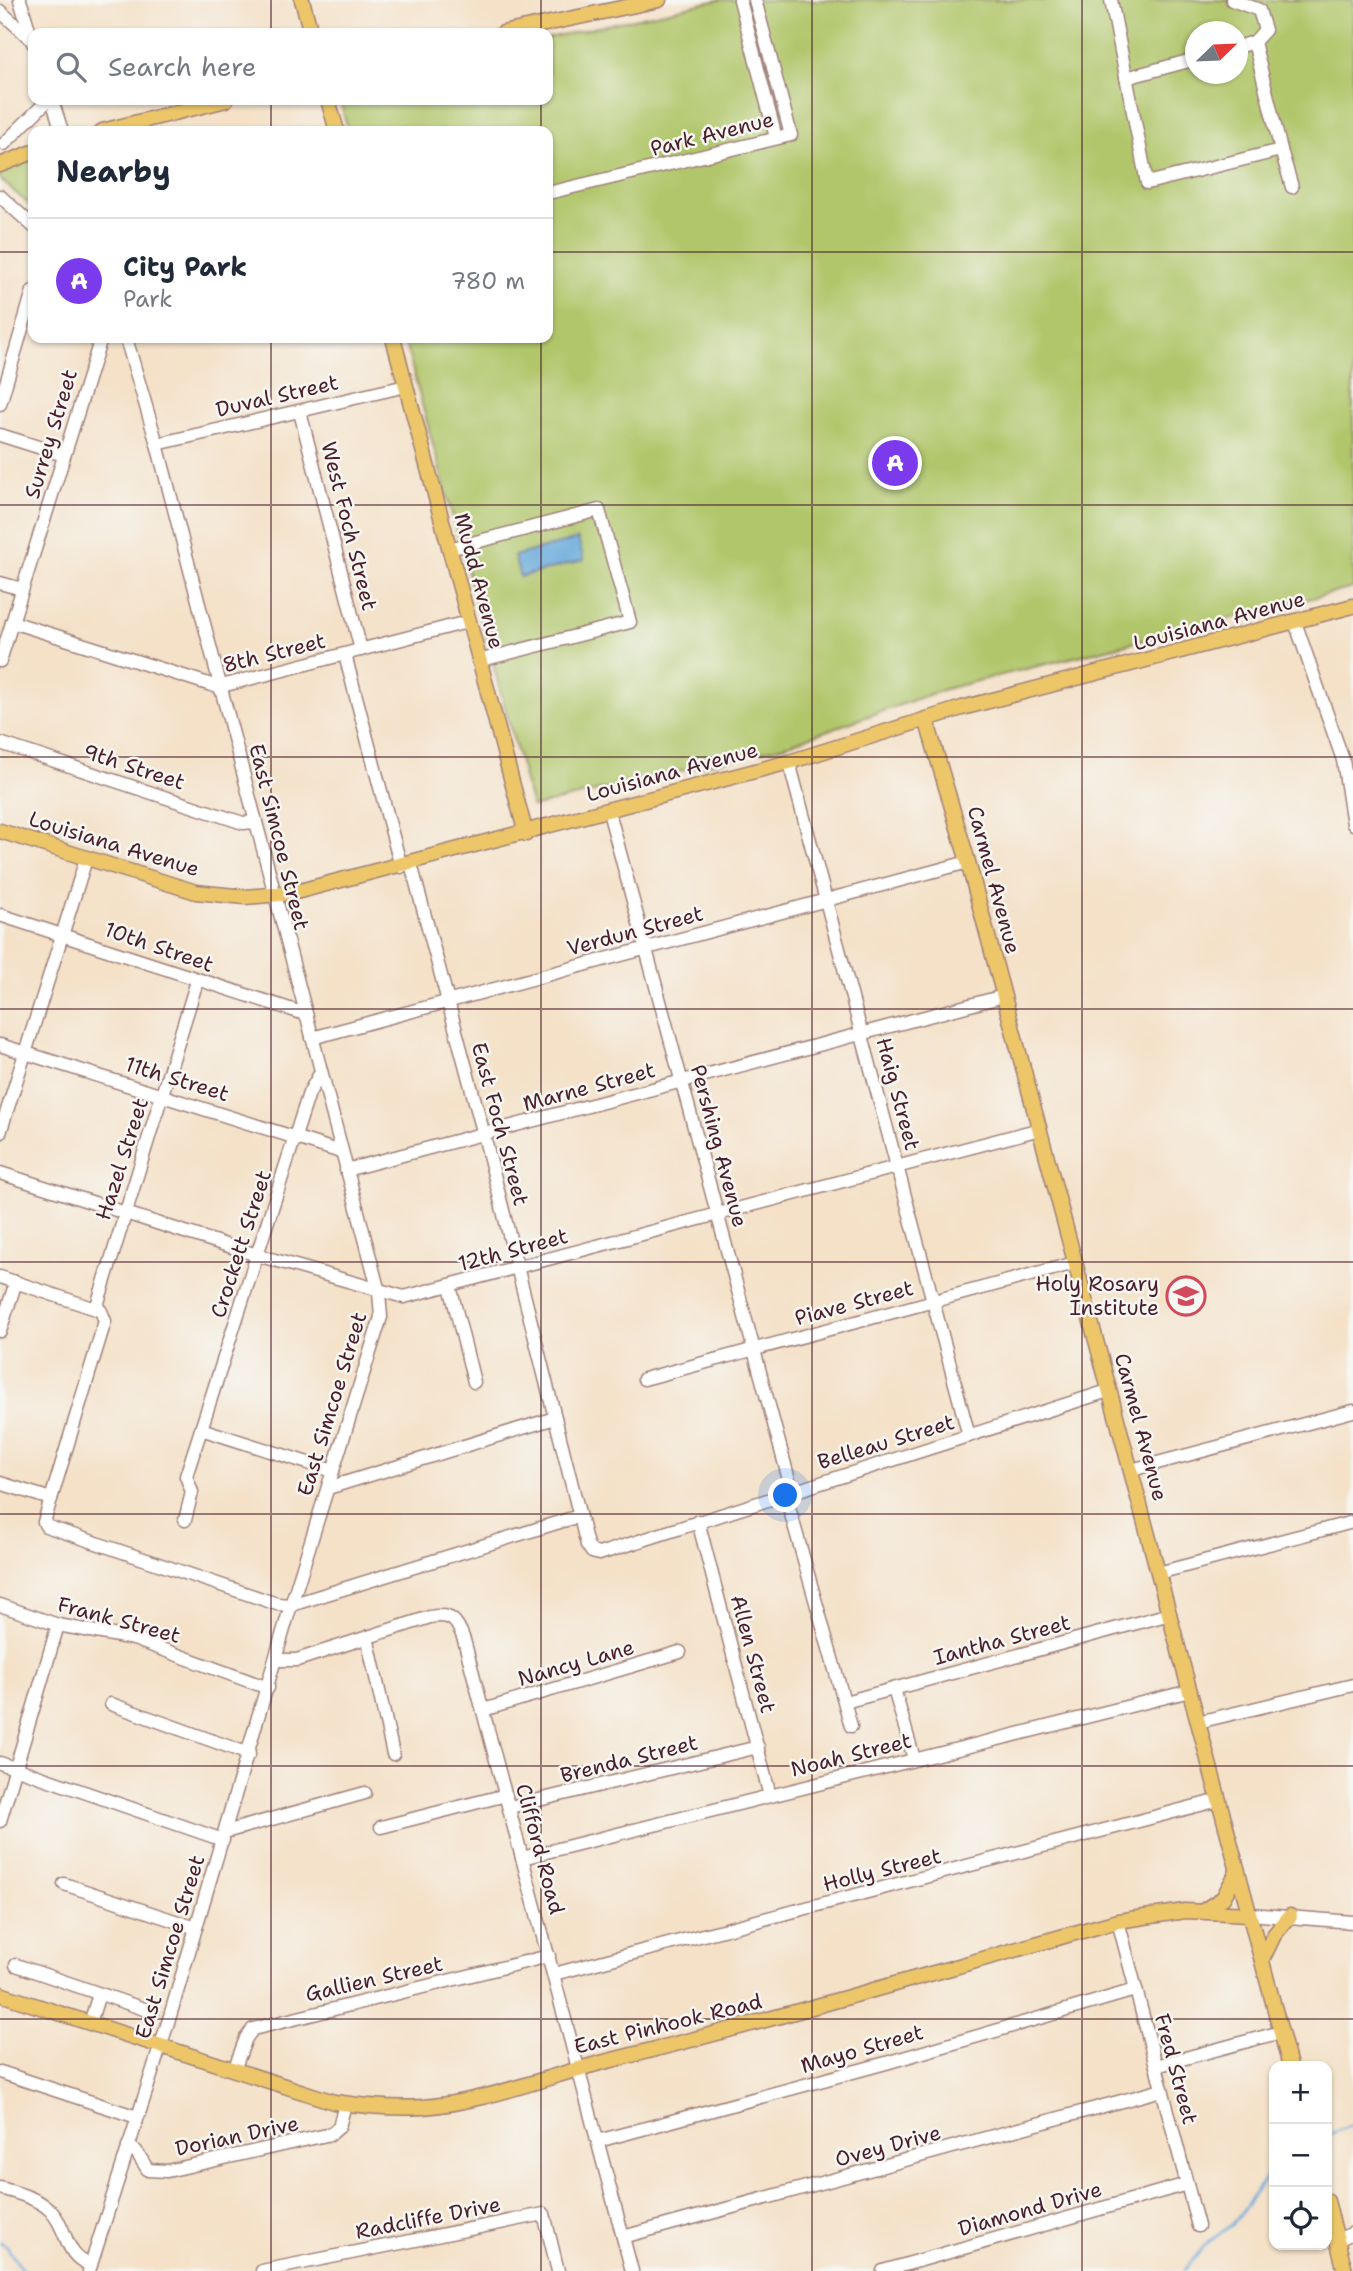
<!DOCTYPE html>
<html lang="en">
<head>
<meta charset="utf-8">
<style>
  body { margin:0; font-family:"Shantell Sans",sans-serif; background:#f2f2f3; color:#1f2937 }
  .controls { position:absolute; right:21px; bottom:21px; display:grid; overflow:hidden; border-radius:14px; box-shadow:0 2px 5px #0004 }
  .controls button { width:63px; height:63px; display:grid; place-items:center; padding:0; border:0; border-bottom:2px solid #e0e1e3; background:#fff; color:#1f2937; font:35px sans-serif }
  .compass { position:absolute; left:1185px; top:21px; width:63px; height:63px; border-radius:50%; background:#fff; box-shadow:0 2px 5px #0004; rotate:67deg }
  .you { position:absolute; left:786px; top:1496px; width:24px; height:24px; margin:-18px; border:5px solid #fff; border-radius:50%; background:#1a73e8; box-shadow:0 0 0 10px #1a73e833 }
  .badge { display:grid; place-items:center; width:46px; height:46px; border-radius:50%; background:#7c3aed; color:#fff; font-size:23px; font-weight:700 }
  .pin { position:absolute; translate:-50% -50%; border:4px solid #fff; box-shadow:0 2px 7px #0006 }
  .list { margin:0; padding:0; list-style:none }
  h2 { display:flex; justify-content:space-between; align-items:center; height:91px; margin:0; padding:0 28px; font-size:30px }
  h2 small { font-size:23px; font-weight:400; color:#747a83 }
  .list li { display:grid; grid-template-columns:46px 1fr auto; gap:21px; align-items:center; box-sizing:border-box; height:126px; padding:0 28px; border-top:2px solid #e0e1e3 }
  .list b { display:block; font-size:26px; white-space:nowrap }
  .list p { margin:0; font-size:23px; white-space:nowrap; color:#747a83 }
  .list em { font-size:23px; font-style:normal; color:#747a83 }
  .icon { flex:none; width:38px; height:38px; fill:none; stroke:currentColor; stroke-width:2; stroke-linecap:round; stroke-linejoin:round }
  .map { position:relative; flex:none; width:1353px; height:2271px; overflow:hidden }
  .search { position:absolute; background:#fff; box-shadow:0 2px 5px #0004; left:28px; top:28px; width:525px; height:77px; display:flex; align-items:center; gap:18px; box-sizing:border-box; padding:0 24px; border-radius:14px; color:#747a83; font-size:26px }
  .panel { position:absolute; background:#fff; box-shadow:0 2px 5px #0004; left:28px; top:126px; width:525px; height:217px; border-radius:14px }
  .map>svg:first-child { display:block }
  .green { fill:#b1c66a; stroke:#7e724a; stroke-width:2; fill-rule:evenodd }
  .water { fill:#66a9db; stroke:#586483; stroke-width:2 }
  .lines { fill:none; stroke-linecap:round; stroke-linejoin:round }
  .stream { stroke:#66a9db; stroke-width:2.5 }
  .minor-casing { stroke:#9f807a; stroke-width:15 }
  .major-casing { stroke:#9f807a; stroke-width:17 }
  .minor { stroke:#fff; stroke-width:12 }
  .major { stroke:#ecc669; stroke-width:14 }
  .grid { fill:none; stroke:#4a1f2b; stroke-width:2; stroke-opacity:0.55 }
  .labels { text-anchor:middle; stroke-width:5; stroke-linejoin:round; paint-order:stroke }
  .street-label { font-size:21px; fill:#4a1f2b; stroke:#f6f6f2 }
  .poi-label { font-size:21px; fill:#4a1f2b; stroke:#f6f6f2; text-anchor:end }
</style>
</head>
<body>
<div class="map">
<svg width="1353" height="2271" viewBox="0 0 1353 2271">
  <rect width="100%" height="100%" fill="#f6f6f2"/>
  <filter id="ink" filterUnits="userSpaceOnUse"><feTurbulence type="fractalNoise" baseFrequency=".0143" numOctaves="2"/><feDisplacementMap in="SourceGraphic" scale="14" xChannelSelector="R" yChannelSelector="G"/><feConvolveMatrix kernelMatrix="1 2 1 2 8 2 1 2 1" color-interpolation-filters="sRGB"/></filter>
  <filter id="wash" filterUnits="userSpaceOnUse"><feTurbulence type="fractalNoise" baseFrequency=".00686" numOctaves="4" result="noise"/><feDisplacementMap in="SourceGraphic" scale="28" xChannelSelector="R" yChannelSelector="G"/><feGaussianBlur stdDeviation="1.57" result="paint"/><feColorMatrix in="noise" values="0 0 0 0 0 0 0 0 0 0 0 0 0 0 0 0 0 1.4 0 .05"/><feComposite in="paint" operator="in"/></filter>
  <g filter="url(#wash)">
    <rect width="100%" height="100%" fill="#f4e1c8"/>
    <g class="green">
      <path d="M718,0H1353V588L945,689L780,747L532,807L404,338H548V131H348L340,100H548V38ZM1196,32H1238V74H1196Z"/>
      <path d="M33,158V208L0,179V172Z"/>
    </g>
    <path class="water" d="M578,539L584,560L520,577L514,556Z"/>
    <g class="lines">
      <g class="stream">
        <path d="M1327,2135L1353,2125"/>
        <path d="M0,2243L7,2247L23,2271"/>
        <path d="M1184,2271L1207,2243L1232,2225L1274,2167"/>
      </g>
    </g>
  </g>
  <g filter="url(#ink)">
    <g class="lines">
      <g class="minor-casing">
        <g id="minor">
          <path d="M20,0L33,43"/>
          <path d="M740,0L776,138"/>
          <path d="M1111,0L1147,183L1281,150L1254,42L1238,47"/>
          <path d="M1232,0L1259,10L1265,30L1254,42"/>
          <path d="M0,11L31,39"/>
          <path d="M1126,78L1196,59"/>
          <path d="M52,100L62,131"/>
          <path d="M4,144L48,100"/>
          <path d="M1281,150L1292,187"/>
          <path d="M548,193L791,135L755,0"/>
          <path d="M0,196L33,226"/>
          <path d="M0,404L33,291"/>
          <path d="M300,412L361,650"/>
          <path d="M0,435L64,455"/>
          <path d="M157,444L406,386"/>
          <path d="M449,549L599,510L630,622L478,661"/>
          <path d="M0,583L22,589"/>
          <path d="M12,622L218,687L467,622"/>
          <path d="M1295,622L1343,760L1353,824"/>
          <path d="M345,655L401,867"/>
          <path d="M0,661L101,338"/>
          <path d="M0,743L243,823L256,822"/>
          <path d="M789,762L969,1436"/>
          <path d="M609,812L792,1491"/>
          <path d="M411,864L484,1135L587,1545L592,1552L599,1554L1108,1391"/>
          <path d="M0,915L305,1014"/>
          <path d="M312,1038L968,862"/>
          <path d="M0,1045L341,1152"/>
          <path d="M0,1133L86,859"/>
          <path d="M346,1170L1004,996"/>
          <path d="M0,1173L257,1255L404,1297L1040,1129"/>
          <path d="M0,1277L96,1309L101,1311L105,1321L44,1522L46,1526L277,1604L291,1605L579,1516"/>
          <path d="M450,1286L474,1382"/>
          <path d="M96,1309L197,981"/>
          <path d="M0,1331L16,1282"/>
          <path d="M644,1379L1075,1263"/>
          <path d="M201,1429L333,1471"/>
          <path d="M1131,1470L1353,1411"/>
          <path d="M0,1483L51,1499"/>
          <path d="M328,1488L555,1418"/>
          <path d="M785,1493L851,1726"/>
          <path d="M185,1520L192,1492L186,1476L309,1093L321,1072"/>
          <path d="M698,1521L770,1796"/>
          <path d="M1158,1573L1353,1522"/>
          <path d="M0,1605L58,1625L134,1639L268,1688"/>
          <path d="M367,1637L393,1754"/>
          <path d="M276,1660H297L430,1617C451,1613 457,1620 464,1640L632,2271"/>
          <path d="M894,1689L914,1759"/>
          <path d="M845,1702L1170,1614"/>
          <path d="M111,1704L249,1754"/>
          <path d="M483,1710L680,1652"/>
          <path d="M1198,1722L1353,1685"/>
          <path d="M0,1763L223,1840"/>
          <path d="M510,1807L758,1747"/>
          <path d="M0,1821L58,1625"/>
          <path d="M381,1827L506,1795"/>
          <path d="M225,1832L365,1793"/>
          <path d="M522,1858L1190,1691"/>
          <path d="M64,1884L196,1928"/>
          <path d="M1249,1914L1353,1922"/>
          <path d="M1118,1921L1198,2226"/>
          <path d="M16,1965L153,2012"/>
          <path d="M554,1974L1219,1800"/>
          <path d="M90,2023L99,1994"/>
          <path d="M1156,2066L1281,2032"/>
          <path d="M234,2070L246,2038L253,2029L549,1956"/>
          <path d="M0,2072L137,2117"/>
          <path d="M598,2141L886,2063L1135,1990"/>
          <path d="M128,2146L136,2151L148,2170L167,2171L331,2134L339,2127L345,2104"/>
          <path d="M0,2188C17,2193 37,2198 50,2210C69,2229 63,2256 91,2265"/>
          <path d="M623,2237L1162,2090"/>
          <path d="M1337,2240L1353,2233"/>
          <path d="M89,2271L170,2016L291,1605L381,1317L379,1292L157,444L126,338"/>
          <path d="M262,2271L544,2214L558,2271"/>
          <path d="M883,2271L1187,2184"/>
        </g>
      </g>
      <g class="major-casing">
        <g id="major">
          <path d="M302,0L311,33"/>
          <path d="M503,33L659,0"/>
          <path d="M328,100L337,131"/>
          <path d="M102,131L226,100"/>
          <path d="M0,165L33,152"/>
          <path d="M393,338L526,834"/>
          <path d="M926,719L968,862L1290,2066"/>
          <path d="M0,831L196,892L245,897L292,893L789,762L962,708L1353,606"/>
          <path d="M1203,1911L1223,1898L1237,1872"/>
          <path d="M1262,1960L1274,1935L1290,1916"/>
          <path d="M0,1994L334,2102C363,2106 393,2109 423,2107C486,2102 547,2076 608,2061C779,2019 948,1968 1118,1921L1185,1911L1249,1914"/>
          <path d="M1327,2201L1345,2271"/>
        </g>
      </g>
      <use href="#minor" class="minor"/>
      <use href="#major" class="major"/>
    </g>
  </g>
  <path class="grid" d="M271,0V33M541,0V33M812,0V2271M1082,0V2271M271,100V131M541,100V131M0,252H33M548,252H1353M271,338V2271M541,338V2271M0,505H1353M0,757H1353M0,1009H1353M0,1262H1353M0,1514H1353M0,1766H1353M0,2019H1353"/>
  <defs>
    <g id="school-ring" transform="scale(2.0125)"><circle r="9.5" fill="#f6f6f2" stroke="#d1495b" stroke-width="1.5"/><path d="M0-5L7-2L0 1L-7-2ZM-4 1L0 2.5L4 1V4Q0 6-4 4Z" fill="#d1495b"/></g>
  </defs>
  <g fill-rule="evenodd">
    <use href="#school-ring" x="1186" y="1296"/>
  </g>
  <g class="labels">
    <g class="street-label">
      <text transform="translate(712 134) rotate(-14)" y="7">Park Avenue</text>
      <text transform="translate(277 396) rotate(-13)" y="7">Duval Street</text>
      <text transform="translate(51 434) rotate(-73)" y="7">Surrey Street</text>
      <text transform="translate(349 526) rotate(76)" y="7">West Foch Street</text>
      <text transform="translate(479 581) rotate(75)" y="7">Mudd Avenue</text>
      <text transform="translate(1219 621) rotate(-15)" y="7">Louisiana Avenue</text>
      <text transform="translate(274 653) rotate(-14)" y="7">8th Street</text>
      <text transform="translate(134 767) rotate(18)" y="7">9th Street</text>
      <text transform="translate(672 772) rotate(-15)" y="7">Louisiana Avenue</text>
      <text transform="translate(279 837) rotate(76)" y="7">East Simcoe Street</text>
      <text transform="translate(114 844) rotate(17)" y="7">Louisiana Avenue</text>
      <text transform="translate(994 880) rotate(75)" y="7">Carmel Avenue</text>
      <text transform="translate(635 931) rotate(-15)" y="7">Verdun Street</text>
      <text transform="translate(159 947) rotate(19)" y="7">10th Street</text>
      <text transform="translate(177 1079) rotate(17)" y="7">11th Street</text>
      <text transform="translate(589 1087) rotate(-15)" y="7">Marne Street</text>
      <text transform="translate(898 1094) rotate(75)" y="7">Haig Street</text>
      <text transform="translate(500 1124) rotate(75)" y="7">East Foch Street</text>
      <text transform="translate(719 1146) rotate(75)" y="7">Pershing Avenue</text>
      <text transform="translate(122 1159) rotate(-72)" y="7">Hazel Street</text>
      <text transform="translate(241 1244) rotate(-72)" y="7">Crockett Street</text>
      <text transform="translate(513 1250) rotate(-15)" y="7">12th Street</text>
      <text transform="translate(854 1303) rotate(-15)" y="7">Piave Street</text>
      <text transform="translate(332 1404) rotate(-73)" y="7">East Simcoe Street</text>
      <text transform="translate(1141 1427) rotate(75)" y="7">Carmel Avenue</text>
      <text transform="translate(886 1442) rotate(-17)" y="7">Belleau Street</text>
      <text transform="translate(119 1620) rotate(15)" y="7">Frank Street</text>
      <text transform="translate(1002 1640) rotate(-15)" y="7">Iantha Street</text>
      <text transform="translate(753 1654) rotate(75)" y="7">Allen Street</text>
      <text transform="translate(576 1663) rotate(-16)" y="7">Nancy Lane</text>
      <text transform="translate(851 1755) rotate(-14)" y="7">Noah Street</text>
      <text transform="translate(629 1759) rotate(-14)" y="7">Brenda Street</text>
      <text transform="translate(540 1849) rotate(75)" y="7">Clifford Road</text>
      <text transform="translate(882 1870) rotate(-14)" y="7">Holly Street</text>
      <text transform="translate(170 1947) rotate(-73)" y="7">East Simcoe Street</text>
      <text transform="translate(374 1979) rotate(-13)" y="7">Gallien Street</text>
      <text transform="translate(668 2024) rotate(-14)" y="7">East Pinhook Road</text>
      <text transform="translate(862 2049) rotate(-16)" y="7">Mayo Street</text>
      <text transform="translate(1176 2069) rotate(75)" y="7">Fred Street</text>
      <text transform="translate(237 2136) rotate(-12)" y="7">Dorian Drive</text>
      <text transform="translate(888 2146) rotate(-15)" y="7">Ovey Drive</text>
      <text transform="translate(1030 2209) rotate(-16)" y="7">Diamond Drive</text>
      <text transform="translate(428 2218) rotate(-11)" y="7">Radcliffe Drive</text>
    </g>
    <g class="poi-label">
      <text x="1159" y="1291">Holy Rosary<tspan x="1159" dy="24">Institute</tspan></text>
    </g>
  </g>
</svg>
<div class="controls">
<button>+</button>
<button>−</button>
<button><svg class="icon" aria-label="locate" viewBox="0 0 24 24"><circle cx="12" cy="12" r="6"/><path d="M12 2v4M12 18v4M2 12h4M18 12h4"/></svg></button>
</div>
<svg class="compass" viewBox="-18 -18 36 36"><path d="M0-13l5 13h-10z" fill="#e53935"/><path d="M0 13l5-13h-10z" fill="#747a83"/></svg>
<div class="you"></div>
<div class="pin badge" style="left:895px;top:463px">A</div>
<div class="search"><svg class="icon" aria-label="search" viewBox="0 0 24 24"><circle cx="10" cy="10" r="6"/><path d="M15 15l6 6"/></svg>Search here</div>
<section class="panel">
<h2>Nearby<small></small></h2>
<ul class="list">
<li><span class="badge">A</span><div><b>City Park</b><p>Park</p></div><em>780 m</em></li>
</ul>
</section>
</div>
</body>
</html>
